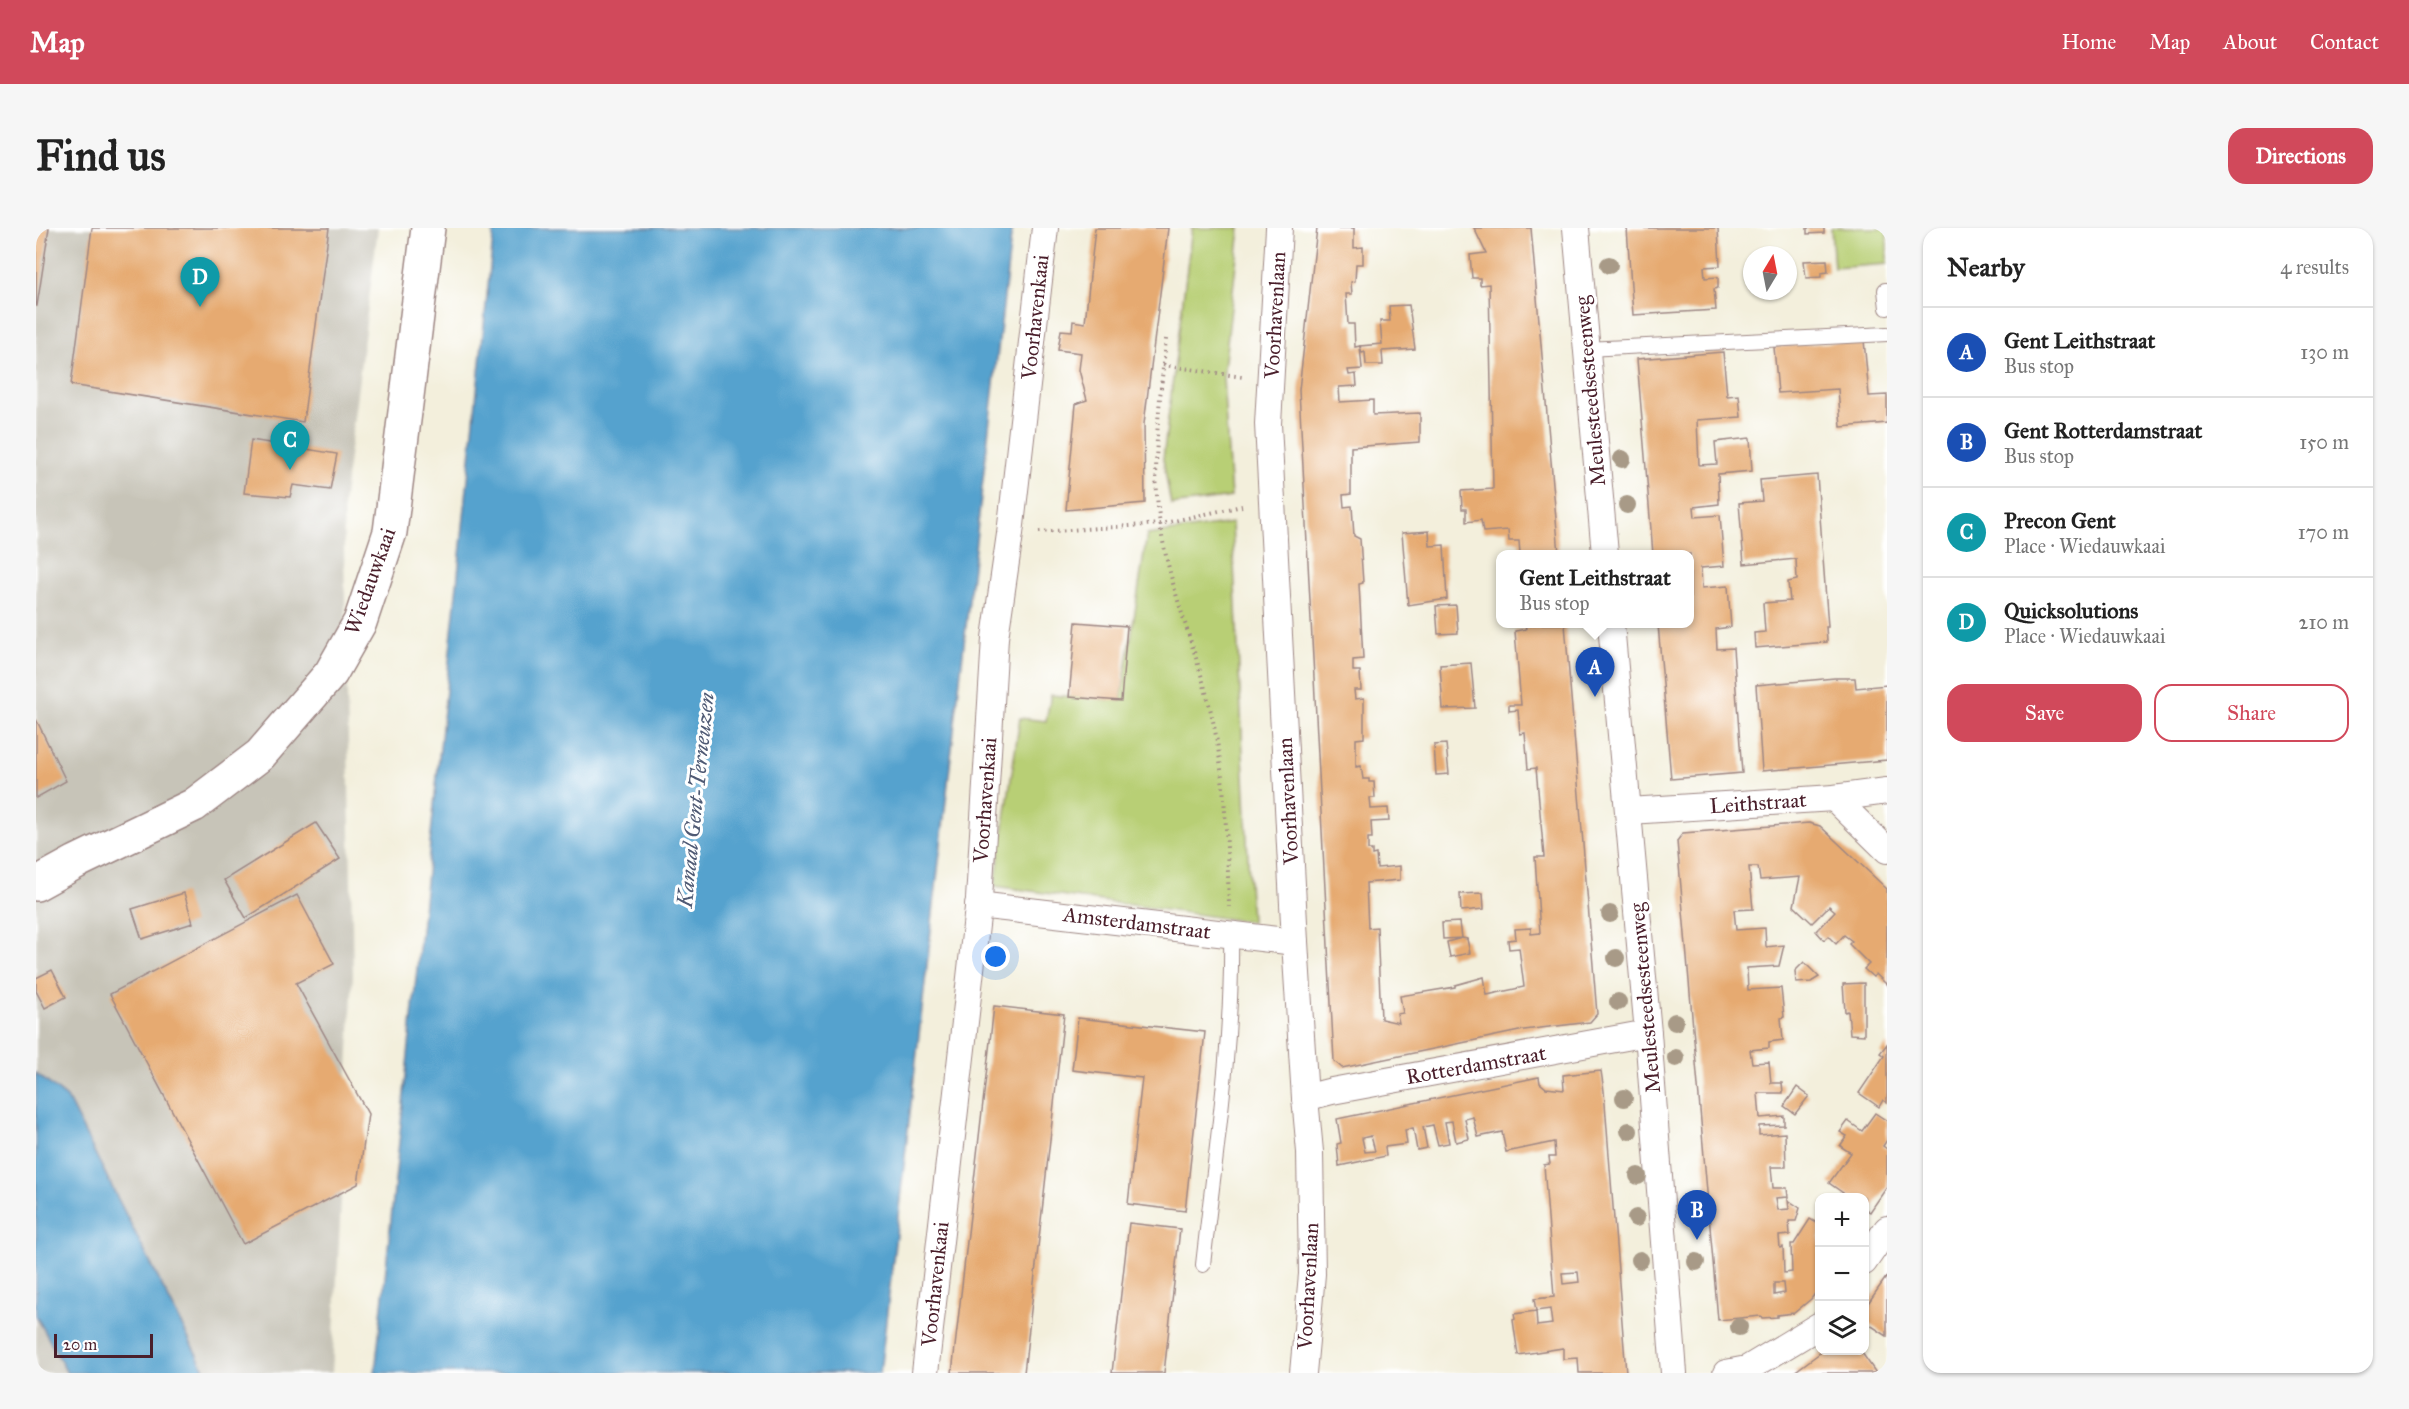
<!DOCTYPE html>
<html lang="en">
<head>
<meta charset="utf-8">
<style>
  body { margin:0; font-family:"IM FELL Great Primer",serif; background:#f6f6f6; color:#222 }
  .controls { position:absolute; right:18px; bottom:18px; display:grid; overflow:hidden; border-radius:12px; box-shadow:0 2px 4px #0004 }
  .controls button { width:54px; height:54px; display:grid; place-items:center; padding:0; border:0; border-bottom:2px solid #e0e0e0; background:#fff; color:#222; font:30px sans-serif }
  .compass { position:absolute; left:1707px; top:18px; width:54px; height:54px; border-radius:50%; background:#fff; box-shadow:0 2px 4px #0004; rotate:10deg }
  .scale { position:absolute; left:18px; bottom:15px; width:99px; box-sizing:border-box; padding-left:6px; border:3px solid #4a1f2b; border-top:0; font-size:16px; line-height:21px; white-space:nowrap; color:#4a1f2b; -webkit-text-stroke:4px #fff; paint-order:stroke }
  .you { position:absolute; left:960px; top:729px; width:21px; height:21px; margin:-15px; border:4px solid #fff; border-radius:50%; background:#1a73e8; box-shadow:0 0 0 9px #1a73e833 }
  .badge { display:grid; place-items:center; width:39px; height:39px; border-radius:50%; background:#d1495b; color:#fff; font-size:20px; font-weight:700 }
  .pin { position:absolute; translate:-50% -50px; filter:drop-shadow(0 2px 3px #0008) }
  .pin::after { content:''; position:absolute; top:32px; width:21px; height:18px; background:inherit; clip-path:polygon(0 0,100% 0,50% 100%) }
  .popup { position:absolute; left:1460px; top:322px; width:198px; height:78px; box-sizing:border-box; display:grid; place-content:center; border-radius:12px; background:#fff; filter:drop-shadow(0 2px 4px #0005); font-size:20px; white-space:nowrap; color:#767676 }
  .popup b { font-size:22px; color:#222 }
  .popup::after { content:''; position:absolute; left:50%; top:100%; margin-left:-12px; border:12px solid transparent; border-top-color:#fff }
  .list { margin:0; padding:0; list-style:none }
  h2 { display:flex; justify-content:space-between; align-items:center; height:78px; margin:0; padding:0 24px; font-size:26px }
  h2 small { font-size:20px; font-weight:400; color:#767676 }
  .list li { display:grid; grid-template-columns:39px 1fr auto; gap:18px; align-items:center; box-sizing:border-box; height:90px; padding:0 24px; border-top:2px solid #e0e0e0 }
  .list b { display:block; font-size:22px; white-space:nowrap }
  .list p { margin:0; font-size:20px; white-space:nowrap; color:#767676 }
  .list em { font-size:20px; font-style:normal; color:#767676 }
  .actions { display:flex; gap:12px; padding:18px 24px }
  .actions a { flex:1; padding:14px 0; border:2px solid #d1495b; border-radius:18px; text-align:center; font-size:21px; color:#d1495b }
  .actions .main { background:#d1495b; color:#fff }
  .icon { flex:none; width:33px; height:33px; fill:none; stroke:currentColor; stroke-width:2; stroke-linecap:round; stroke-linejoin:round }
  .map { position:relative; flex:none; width:1851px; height:1145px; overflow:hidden; border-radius:18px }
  header { display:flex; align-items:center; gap:36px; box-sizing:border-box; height:84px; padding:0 30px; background:#d1495b; color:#fff }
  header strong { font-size:28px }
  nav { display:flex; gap:33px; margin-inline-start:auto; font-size:21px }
  .intro { display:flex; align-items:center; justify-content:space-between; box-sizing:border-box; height:144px; padding:0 36px }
  h1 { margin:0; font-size:42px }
  .button { padding:15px 27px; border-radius:18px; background:#d1495b; color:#fff; font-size:21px; font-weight:700 }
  main { display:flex; gap:36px; padding:0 36px }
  aside { flex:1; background:#fff; border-radius:18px; box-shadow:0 2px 4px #0004 }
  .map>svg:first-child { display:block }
  .industrial { fill:#c7c4b8 }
  .green { fill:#b8cf74; stroke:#817750; stroke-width:1.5 }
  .water { fill:#55a2ce; stroke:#50607c; stroke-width:1.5 }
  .building { fill:#e6aa71; fill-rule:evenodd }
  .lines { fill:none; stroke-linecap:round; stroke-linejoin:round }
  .service-casing { stroke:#9e8784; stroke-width:16 }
  .minor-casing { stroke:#9e8784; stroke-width:28 }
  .secondary-casing { stroke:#9e8784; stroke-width:36 }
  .path { stroke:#9e8784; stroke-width:4; stroke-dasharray:1.5 4.5; stroke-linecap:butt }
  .service { stroke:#fff; stroke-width:14 }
  .minor { stroke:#fff; stroke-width:26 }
  .secondary { stroke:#fff; stroke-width:33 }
  .tree { fill:#a89a87 }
  .labels { text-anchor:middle; stroke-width:6; stroke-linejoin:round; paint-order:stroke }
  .street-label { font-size:21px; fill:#4a1f2b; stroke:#fff }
  .water-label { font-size:22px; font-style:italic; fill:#4f5a74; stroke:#fff }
</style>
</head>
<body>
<header>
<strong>Map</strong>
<nav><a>Home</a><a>Map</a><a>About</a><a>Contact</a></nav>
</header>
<div class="intro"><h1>Find us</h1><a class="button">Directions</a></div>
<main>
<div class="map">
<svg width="1851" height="1145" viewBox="0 0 1851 1145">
  <rect width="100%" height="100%" fill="#fff"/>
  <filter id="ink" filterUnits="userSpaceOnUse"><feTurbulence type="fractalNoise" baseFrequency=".0167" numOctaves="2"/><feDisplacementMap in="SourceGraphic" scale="12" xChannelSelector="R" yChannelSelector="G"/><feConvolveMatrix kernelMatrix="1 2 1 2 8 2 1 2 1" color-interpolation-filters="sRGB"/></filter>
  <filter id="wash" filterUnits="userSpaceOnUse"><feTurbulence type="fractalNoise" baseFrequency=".008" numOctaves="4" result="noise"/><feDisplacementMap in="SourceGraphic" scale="24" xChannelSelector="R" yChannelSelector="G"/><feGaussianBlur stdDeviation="1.35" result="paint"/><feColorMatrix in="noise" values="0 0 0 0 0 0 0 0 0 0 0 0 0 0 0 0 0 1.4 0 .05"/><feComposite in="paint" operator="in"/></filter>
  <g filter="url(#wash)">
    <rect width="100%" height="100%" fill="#f3efdc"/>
    <path class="industrial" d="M0,0H342L307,276L317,746L296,1145H0Z"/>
    <g class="green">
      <path d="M1156,0H1204L1187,150L1195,269L1135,277L1127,231Z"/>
      <path d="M1795,0H1851V36L1798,40Z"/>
      <path d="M1196,295L1215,694L959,658L984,490L1010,493L1015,467L1085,473L1111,307Z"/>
    </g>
    <g class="water">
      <path d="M458,0H976L844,1145H339Z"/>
      <path d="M0,845L31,870L170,1145H31L0,1087Z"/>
    </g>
    <g id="blocks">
      <g class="building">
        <path d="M0,0H13L1,78H0Z"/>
        <path d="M56,0H293L267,194L35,157Z"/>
        <path d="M1059,0H1132L1108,196L1109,275L1030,282L1040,176L1051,172L1043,142L1045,125L1022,122L1025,102L1036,103L1037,93L1049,95Z"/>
        <path d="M1281,0H1318V20L1327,19V36H1320L1319,53L1315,54L1316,66H1310L1312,96H1318L1319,119L1324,118L1326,141L1312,142L1313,147L1320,146L1321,158L1303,159L1304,174L1337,172V187L1384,185V214L1315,219V266L1307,267L1308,279L1316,278L1318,308L1324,311L1327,355L1323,356L1327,431L1317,432V443H1324L1325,462H1318L1319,471L1328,470V510L1320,511V539L1325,538L1327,551H1333V554H1338L1339,570H1334L1335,581L1352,580L1353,593L1335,594L1336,610H1332V622H1336V627L1340,626L1341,640L1364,638V652L1330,655L1332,700L1341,699L1345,791L1363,795L1361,786L1367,785L1364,768L1419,759V757L1448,749L1451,767L1488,759L1483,720L1473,721L1472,712L1480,711L1479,701L1495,700V706L1504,705L1499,629H1508L1500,540L1492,541L1489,505L1484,506L1482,482L1473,483V477H1485L1479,403L1490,401L1489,396H1529L1561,786L1554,794L1488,802L1306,840L1298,833L1263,162Z"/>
        <path d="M1438,0H1495L1523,326H1484L1483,313H1473L1472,302L1447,304L1445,292L1430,294V281H1426L1425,263L1457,261L1453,56L1444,57V50H1436L1434,27L1450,25Z"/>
        <path d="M1591,0H1682L1684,38L1668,39L1669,50L1682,49V60L1678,61L1680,82L1597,87Z"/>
        <path d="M1771,0H1788V5L1771,6Z"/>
        <path d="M1791,32L1792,44L1785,45V49L1770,50L1768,33Z"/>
        <path d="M1373,77L1379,121L1346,123L1347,137H1330L1329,124L1326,125L1324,118L1346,116L1344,93H1354L1353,78Z"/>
        <path d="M1828,112L1833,168L1851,167V195L1805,199L1802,161L1742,165L1738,119Z"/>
        <path d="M1687,124L1691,168L1703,167L1705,189L1661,192L1663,237L1681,236L1679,214L1714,210L1716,243L1682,246L1683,276L1658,279L1659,289L1684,287L1688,338L1665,340L1666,360L1692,358L1695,399L1680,401L1681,421L1697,420L1706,545L1635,551L1622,396H1654V326H1617L1601,131Z"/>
        <path d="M215,212L301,226L294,262L257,257L254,269L208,265Z"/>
        <path d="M1781,247L1792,399H1790L1791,414L1719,420L1718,405L1729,404L1727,375L1754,373L1752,354L1761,352L1760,331L1708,336L1703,275L1726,273L1724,252Z"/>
        <path d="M1393,303L1394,318L1408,317L1411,371L1372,377L1366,305Z"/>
        <path d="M1420,377L1422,405L1402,406L1400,378Z"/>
        <path d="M1040,394L1091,398L1085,473L1033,469Z"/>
        <path d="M1435,435L1439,480L1407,481L1404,437Z"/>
        <path d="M1799,450H1819L1820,460L1851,457V532L1726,543L1720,457Z"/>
        <path d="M0,491L30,553L0,570Z"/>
        <path d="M1410,516L1413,546L1400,547L1398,517Z"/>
        <path d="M280,595L304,631L210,690L188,652Z"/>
        <path d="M1773,595L1784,598L1851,661V757L1840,746L1837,749L1828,741L1833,736L1813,716L1816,713L1808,707L1800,716L1792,708L1788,712L1780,703L1799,683L1793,678L1776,695L1758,678L1764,649L1724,652L1722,639H1713L1717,681L1698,682L1700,702L1729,700L1730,719L1748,717L1743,738L1711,740L1712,762L1745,760L1748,789L1745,790L1747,812L1733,814V820L1714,822L1716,835L1733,834L1735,855H1746L1747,865H1722L1724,890L1748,888V897L1723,898V907L1749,905L1750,939H1735L1737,960H1751L1752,969L1740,970L1742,982L1753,981L1752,972L1764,980L1760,993H1753L1754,1007L1743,1008L1744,1020L1747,1019L1748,1045L1756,1044L1755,1016H1758L1774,991L1784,997V1059L1775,1071L1758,1085L1741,1087V1089L1726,1090L1725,1088L1682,1092L1641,613L1647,605ZM1738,1055H1747L1748,1065L1738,1067Z"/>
        <path d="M148,665L157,695L106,711L96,681Z"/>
        <path d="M1447,665L1448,681L1425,683L1424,666Z"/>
        <path d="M261,667L298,736L260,755L332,886L322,956L207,1016L74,766Z"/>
        <path d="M1424,694L1426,710L1431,711L1434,725L1414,729L1411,714L1426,710L1407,711L1406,695Z"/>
        <path d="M1768,734L1783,749L1775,754L1760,755L1759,743Z"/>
        <path d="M16,742L30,769L9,780L0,763V750Z"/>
        <path d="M1828,755V807L1814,806L1812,783L1809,784L1807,756Z"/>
        <path d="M958,778L1028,786L988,1145H916Z"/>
        <path d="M1042,790L1169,804L1149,983L1092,976L1106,850L1036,842Z"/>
        <path d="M1851,816V875L1847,872L1843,879L1823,865L1848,828L1844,825Z"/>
        <path d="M1565,843L1568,863L1590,1145H1543L1542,1130L1527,1131V1120L1482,1127L1477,1092L1479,1091L1478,1086L1500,1083L1501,1098L1516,1096L1514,1081L1500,1083L1498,1071L1518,1069L1508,937L1514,936L1513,929H1519L1518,914L1470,924L1466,904L1442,909L1437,889L1429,891L1433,911L1420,914L1416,893L1409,894L1413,915L1402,917L1397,897L1387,899L1391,920L1381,922L1377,900L1369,902L1371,916L1349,919L1350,928L1303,938L1301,916L1305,915L1301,891L1503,849L1504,855L1510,860L1528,862L1527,847ZM1335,908L1339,923L1329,924L1326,910ZM1542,1044L1543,1054L1527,1056L1526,1045Z"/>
        <path d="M1761,859L1773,868L1759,886L1748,878Z"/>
        <path d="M1839,885L1851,893V912L1847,918L1851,921V959L1834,984L1828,980V969H1813L1793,955L1815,925L1804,918L1811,908L1804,904L1812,893L1826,903Z"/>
        <path d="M1093,995L1144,1001L1128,1145H1076Z"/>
        <path d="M1851,1048V1108L1828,1093V1081Z"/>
        <path d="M1788,1122H1824L1840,1145H1757Z"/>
      </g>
    </g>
  </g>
  <g filter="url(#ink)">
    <use href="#blocks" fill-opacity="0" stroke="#9e8784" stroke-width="1.5"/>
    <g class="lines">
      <g class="service-casing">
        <g id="service">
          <path d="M1851,62H1849L1851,80"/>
          <path d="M1550,121L1851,106"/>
          <path d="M1167,1037C1179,927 1197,817 1195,706"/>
        </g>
      </g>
      <g class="minor-casing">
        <g id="minor">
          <path d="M1243,0L1232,196L1259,714L1269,870L1274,924L1276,1046L1267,1145"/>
          <path d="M1540,0L1569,326"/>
          <path d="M1575,396L1612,805L1638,1145"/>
          <path d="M1798,570L1851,622"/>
          <path d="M1593,583L1798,570L1851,563"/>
          <path d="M942,677L1259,714"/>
          <path d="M1269,870L1296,863L1612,805"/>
          <path d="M1828,1034L1851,1001"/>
          <path d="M889,1145L943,671L959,410L974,306L1009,0"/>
          <path d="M1690,1145L1711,1141L1784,1097"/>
        </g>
      </g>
      <g class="secondary-casing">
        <path id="secondary" d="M0,656L40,634L158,577L224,527L295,445L324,394L354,304L392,0"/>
      </g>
      <g class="path">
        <path d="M1130,111C1124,172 1115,235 1124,296C1134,364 1163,427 1177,493C1190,553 1191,618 1193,679"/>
        <path d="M1127,137L1207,149"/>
        <path d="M1003,304L1124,296L1206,278"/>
      </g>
      <use href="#service" class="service"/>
      <use href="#minor" class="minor"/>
      <use href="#secondary" class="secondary"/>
    </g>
    <g class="tree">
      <circle cx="1573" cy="37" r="9"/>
      <circle cx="1586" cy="231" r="9"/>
      <circle cx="1591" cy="277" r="9"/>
      <circle cx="1574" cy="686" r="9"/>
      <circle cx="1580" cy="730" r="9"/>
      <circle cx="1582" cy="774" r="9"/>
      <circle cx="1639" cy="794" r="9"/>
      <circle cx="1640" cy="830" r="9"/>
      <circle cx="1588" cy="870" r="9"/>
      <circle cx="1593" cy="903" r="9"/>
      <circle cx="1602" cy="948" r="9"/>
      <circle cx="1600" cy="990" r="9"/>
      <circle cx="1604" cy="1032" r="9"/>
      <circle cx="1660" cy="1034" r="9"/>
      <circle cx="1703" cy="1099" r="9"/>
    </g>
  </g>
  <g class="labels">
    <g class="street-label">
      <text transform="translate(1239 87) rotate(-87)" y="7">Voorhavenlaan</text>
      <text transform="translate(999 89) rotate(-84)" y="7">Voorhavenkaai</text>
      <text transform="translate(1554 163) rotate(-95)" y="7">Meulesteedsesteenweg</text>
      <text transform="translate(334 353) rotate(-70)" y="7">Wiedauwkaai</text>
      <text transform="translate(949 572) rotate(-86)" y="7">Voorhavenkaai</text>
      <text transform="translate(1252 573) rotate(-93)" y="7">Voorhavenlaan</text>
      <text transform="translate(1722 575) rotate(-4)" y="7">Leithstraat</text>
      <text transform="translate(1101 695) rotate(7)" y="7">Amsterdamstraat</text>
      <text transform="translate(1609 770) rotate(-95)" y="7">Meulesteedsesteenweg</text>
      <text transform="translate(1440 837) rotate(-10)" y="7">Rotterdamstraat</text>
      <text transform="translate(899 1056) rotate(-84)" y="7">Voorhavenkaai</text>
      <text transform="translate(1272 1058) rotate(-87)" y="7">Voorhavenlaan</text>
    </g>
    <g class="water-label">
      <text transform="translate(659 572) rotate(-84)" y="8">Kanaal Gent-Terneuzen</text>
    </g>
  </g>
</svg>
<div class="controls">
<button>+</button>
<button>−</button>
<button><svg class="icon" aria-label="layers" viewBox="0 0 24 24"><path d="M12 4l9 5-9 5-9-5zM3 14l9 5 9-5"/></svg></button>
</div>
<svg class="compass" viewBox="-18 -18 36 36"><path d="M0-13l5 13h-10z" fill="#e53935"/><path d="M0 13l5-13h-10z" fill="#767676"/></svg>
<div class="scale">20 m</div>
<div class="you"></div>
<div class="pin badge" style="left:1559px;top:469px;background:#1a4fb4">A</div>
<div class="popup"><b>Gent Leithstraat</b>Bus stop</div>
<div class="pin badge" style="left:1661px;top:1012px;background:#1a4fb4">B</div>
<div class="pin badge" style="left:254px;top:242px;background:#0f9aa8">C</div>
<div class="pin badge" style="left:164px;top:79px;background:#0f9aa8">D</div>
</div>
<aside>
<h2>Nearby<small>4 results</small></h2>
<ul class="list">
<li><span class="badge" style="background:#1a4fb4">A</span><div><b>Gent Leithstraat</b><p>Bus stop</p></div><em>130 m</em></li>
<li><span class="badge" style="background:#1a4fb4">B</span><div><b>Gent Rotterdamstraat</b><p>Bus stop</p></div><em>150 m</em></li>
<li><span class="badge" style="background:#0f9aa8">C</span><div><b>Precon Gent</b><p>Place · Wiedauwkaai</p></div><em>170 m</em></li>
<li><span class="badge" style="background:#0f9aa8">D</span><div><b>Quicksolutions</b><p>Place · Wiedauwkaai</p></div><em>210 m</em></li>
</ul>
<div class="actions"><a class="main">Save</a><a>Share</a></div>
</aside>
</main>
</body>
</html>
